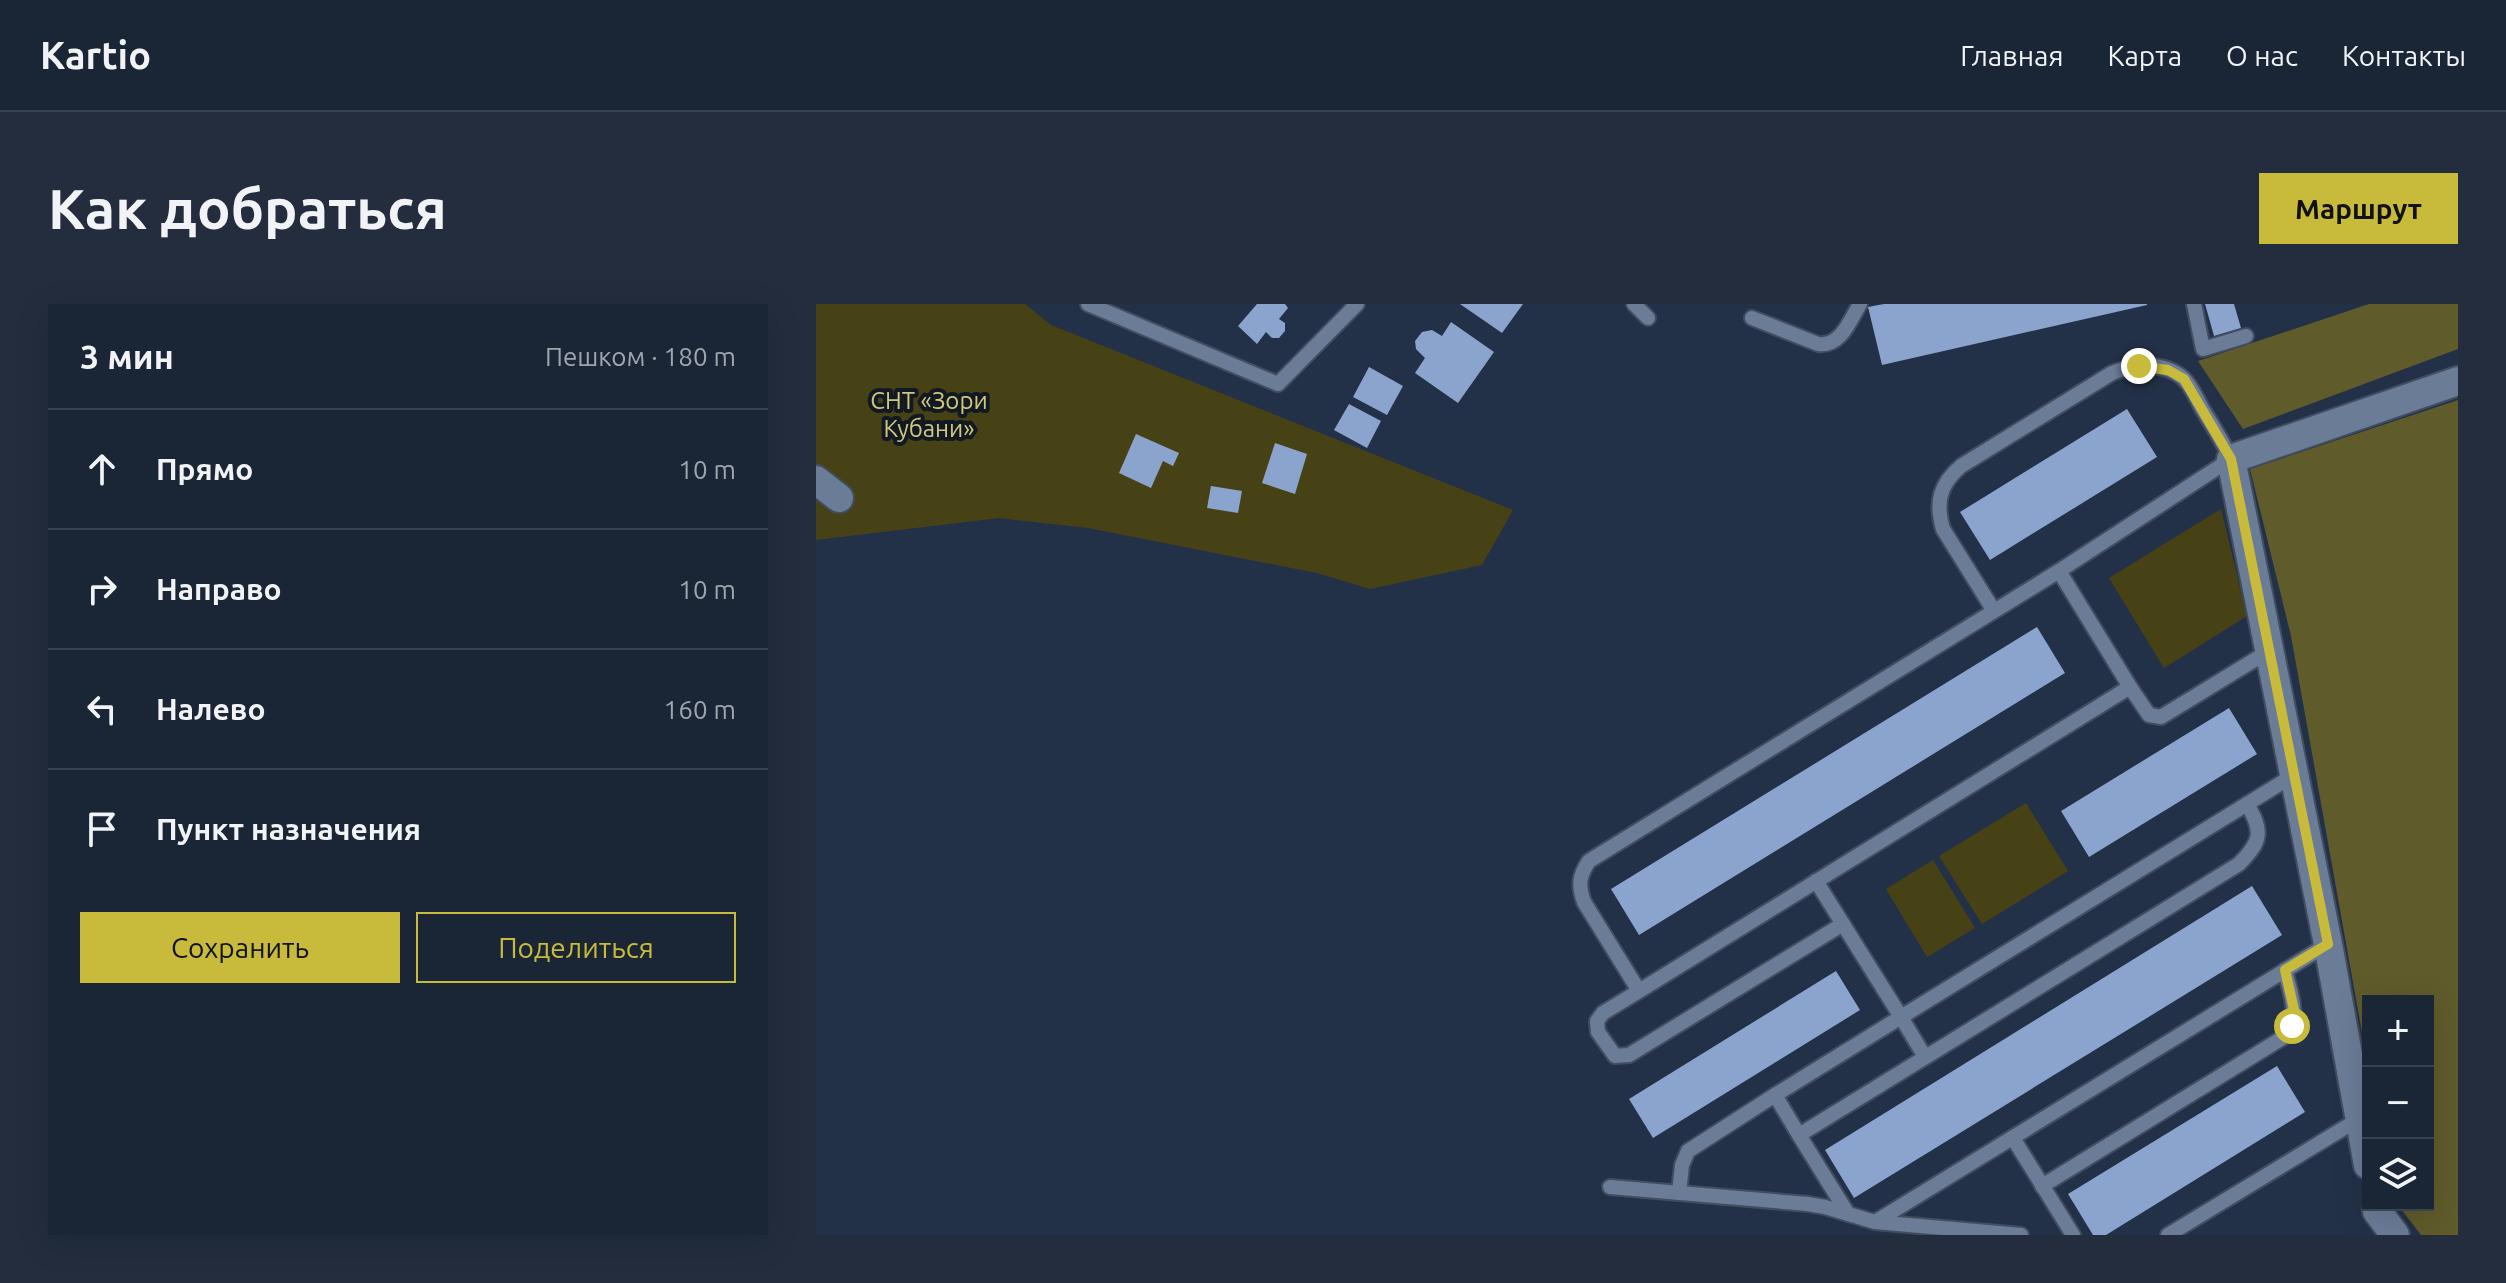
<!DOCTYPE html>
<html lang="ru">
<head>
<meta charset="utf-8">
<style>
  body { margin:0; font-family:Ubuntu,sans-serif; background:#232d3e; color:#f1f3f6 }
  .controls { position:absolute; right:24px; bottom:24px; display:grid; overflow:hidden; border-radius:0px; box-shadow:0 8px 32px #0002 }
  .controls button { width:72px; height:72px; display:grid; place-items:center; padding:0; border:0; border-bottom:2px solid #384251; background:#1a2536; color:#f1f3f6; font:40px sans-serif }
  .stop { position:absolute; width:24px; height:24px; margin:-18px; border:6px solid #c8bb3b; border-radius:50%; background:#fff }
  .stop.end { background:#c8bb3b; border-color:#fff; box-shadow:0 2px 8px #0008 }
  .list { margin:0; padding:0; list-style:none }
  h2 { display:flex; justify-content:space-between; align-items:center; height:104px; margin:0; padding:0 32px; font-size:34px }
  h2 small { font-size:26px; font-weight:400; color:#9fa5ad }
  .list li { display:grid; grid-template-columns:52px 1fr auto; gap:24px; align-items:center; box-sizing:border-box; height:120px; padding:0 32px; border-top:2px solid #384251 }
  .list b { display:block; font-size:30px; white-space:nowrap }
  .list em { font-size:26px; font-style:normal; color:#9fa5ad }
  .actions { display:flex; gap:16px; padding:24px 32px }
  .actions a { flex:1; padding:18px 0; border:2px solid #c8bb3b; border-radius:0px; text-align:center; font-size:28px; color:#c8bb3b }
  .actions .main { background:#c8bb3b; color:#111 }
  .icon { flex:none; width:44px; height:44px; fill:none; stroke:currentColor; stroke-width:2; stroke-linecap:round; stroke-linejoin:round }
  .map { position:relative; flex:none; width:1642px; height:931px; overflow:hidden; border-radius:0px }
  header { display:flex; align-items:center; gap:48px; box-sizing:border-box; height:112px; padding:0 40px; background:#1a2536; border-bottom:2px solid #384251 }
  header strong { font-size:38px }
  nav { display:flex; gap:44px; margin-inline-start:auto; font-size:28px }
  .intro { display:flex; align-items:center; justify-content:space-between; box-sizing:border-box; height:192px; padding:0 48px }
  h1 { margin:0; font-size:56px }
  .button { padding:20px 36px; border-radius:0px; background:#c8bb3b; color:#111; font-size:28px; font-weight:700 }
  main { display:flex; gap:48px; padding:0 48px }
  aside { flex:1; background:#1a2536; border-radius:0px; box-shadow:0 8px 32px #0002 }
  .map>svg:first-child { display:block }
  .green { fill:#474215 }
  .forest { fill:#5f5b2b }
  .building { fill:#8aa4cd }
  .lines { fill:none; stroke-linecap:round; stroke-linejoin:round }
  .service-casing { stroke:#424d5f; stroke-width:18 }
  .minor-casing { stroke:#424d5f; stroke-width:32 }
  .service { stroke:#6b7c97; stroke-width:14 }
  .minor { stroke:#6b7c97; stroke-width:28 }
  .route { stroke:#c8bb3b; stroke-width:10 }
  .labels { text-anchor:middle; stroke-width:8; stroke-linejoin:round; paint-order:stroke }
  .park-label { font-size:24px; fill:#d0c87d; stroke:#121923 }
</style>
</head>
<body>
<header>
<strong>Kartio</strong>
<nav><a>Главная</a><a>Карта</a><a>О нас</a><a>Контакты</a></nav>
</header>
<div class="intro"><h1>Как добраться</h1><a class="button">Маршрут</a></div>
<main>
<aside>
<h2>3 мин<small>Пешком · 180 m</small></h2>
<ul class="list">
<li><svg class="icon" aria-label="ahead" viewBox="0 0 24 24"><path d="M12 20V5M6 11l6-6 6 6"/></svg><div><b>Прямо</b></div><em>10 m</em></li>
<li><svg class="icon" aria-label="right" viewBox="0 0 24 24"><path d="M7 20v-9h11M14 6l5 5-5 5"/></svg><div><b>Направо</b></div><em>10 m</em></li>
<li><svg class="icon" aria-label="left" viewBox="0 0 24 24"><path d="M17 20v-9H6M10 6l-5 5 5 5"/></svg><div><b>Налево</b></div><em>160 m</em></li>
<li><svg class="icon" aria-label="arrive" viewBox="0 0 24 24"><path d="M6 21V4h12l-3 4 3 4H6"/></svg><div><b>Пункт назначения</b></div></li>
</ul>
<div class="actions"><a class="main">Сохранить</a><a>Поделиться</a></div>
</aside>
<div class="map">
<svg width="1642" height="931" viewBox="0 0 1642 931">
  <rect width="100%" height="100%" fill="#233148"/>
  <g class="green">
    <path d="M0,0H209L235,21L697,206L666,261L554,285L501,269L272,224L183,214L0,236Z"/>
    <path d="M1405,205L1431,312L1348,364L1293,274Z"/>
    <path d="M1210,499L1252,567L1166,620L1123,552Z"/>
    <path d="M1117,556L1159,624L1111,653L1070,585Z"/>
  </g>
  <g class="forest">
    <path d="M1553,0H1642V45L1427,125L1382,57Z"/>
    <path d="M1642,96V931H1605L1582,901H1612V697H1552V762L1475,332L1434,165Z"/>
  </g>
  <g class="building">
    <path d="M441,0H469L472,4L463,15L469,19V27L463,34H456L450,28L441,40L422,22Z"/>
    <path d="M644,0H707L686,29Z"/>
    <path d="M1068,0H1331V1L1066,61L1052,3Z"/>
    <path d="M1389,0H1418L1425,24L1398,32Z"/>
    <path d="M635,18L678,48L642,99L599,69L609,54L600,45L599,37L606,28L616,26L626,32Z"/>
    <path d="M553,63L587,82L571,111L537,93Z"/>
    <path d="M533,100L565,117L551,144L518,126Z"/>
    <path d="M1311,105L1341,153L1174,256L1144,208Z"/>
    <path d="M320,130L363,149L357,162L347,157L335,184L303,169Z"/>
    <path d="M459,139L491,150L479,190L446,179Z"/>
    <path d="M395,182L426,187L422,209L391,204Z"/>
    <path d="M1221,323L1249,369L823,631L795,585Z"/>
    <path d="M1413,404L1441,450L1273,553L1245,507Z"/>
    <path d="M1436,582L1466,631L1038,894L1009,846Z"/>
    <path d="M1020,667L1044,706L837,834L813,795Z"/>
    <path d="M1461,762L1489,808L1290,931H1277L1252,890Z"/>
  </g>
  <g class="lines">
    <g class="service-casing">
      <g id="service">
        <path d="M272,0L462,80L541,0"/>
        <path d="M818,0L832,14"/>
        <path d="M1378,0L1387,45L1430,32"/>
        <path d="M936,14L1002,40C1025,43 1034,16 1044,0"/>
        <path d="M1178,307L1127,225C1119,198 1124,180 1145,162L1296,69C1318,60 1347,57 1367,74C1376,82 1381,96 1387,106C1397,122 1407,138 1415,155L1243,267L773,557C763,572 762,581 768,598L823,687L1314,383L1243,267"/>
        <path d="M1314,383L1333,411L1345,413L1453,347"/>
        <path d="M1000,577L1085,713L1478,471"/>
        <path d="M823,687L787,709L781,717L782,728L799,752L813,751L1027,620"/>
        <path d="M1109,753L1085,713L959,791L983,831L1423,560C1446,537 1447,527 1431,500"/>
        <path d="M983,831L1032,910"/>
        <path d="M1197,834L1257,931"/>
        <path d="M1226,882L1468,733C1486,713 1474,689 1469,666"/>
        <path d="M794,883L992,900L1009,903L1059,918L1205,931"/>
        <path d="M863,889L866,861L872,847L959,791"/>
        <path d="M1059,918L1512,640"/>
        <path d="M1352,931L1543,815"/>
      </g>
    </g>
    <g class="minor-casing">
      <g id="minor">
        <path d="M0,176L23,194"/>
        <path d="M1552,861L1512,640L1415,155L1642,77"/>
        <path d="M1561,907L1579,931"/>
      </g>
    </g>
    <use href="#service" class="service"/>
    <use href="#minor" class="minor"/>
  </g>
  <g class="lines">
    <path class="route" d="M1323,62L1352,66L1368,75L1415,155L1512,640L1469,666L1479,710L1476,722"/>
  </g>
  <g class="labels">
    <g class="park-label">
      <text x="113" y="105">СНТ «Зори<tspan x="113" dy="28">Кубани»</tspan></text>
    </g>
  </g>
</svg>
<div class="controls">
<button>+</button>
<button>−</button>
<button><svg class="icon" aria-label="layers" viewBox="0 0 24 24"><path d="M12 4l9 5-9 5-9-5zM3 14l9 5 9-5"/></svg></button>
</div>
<div class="stop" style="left:1476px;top:722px"></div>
<div class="stop end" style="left:1323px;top:62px"></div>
</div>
</main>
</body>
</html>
